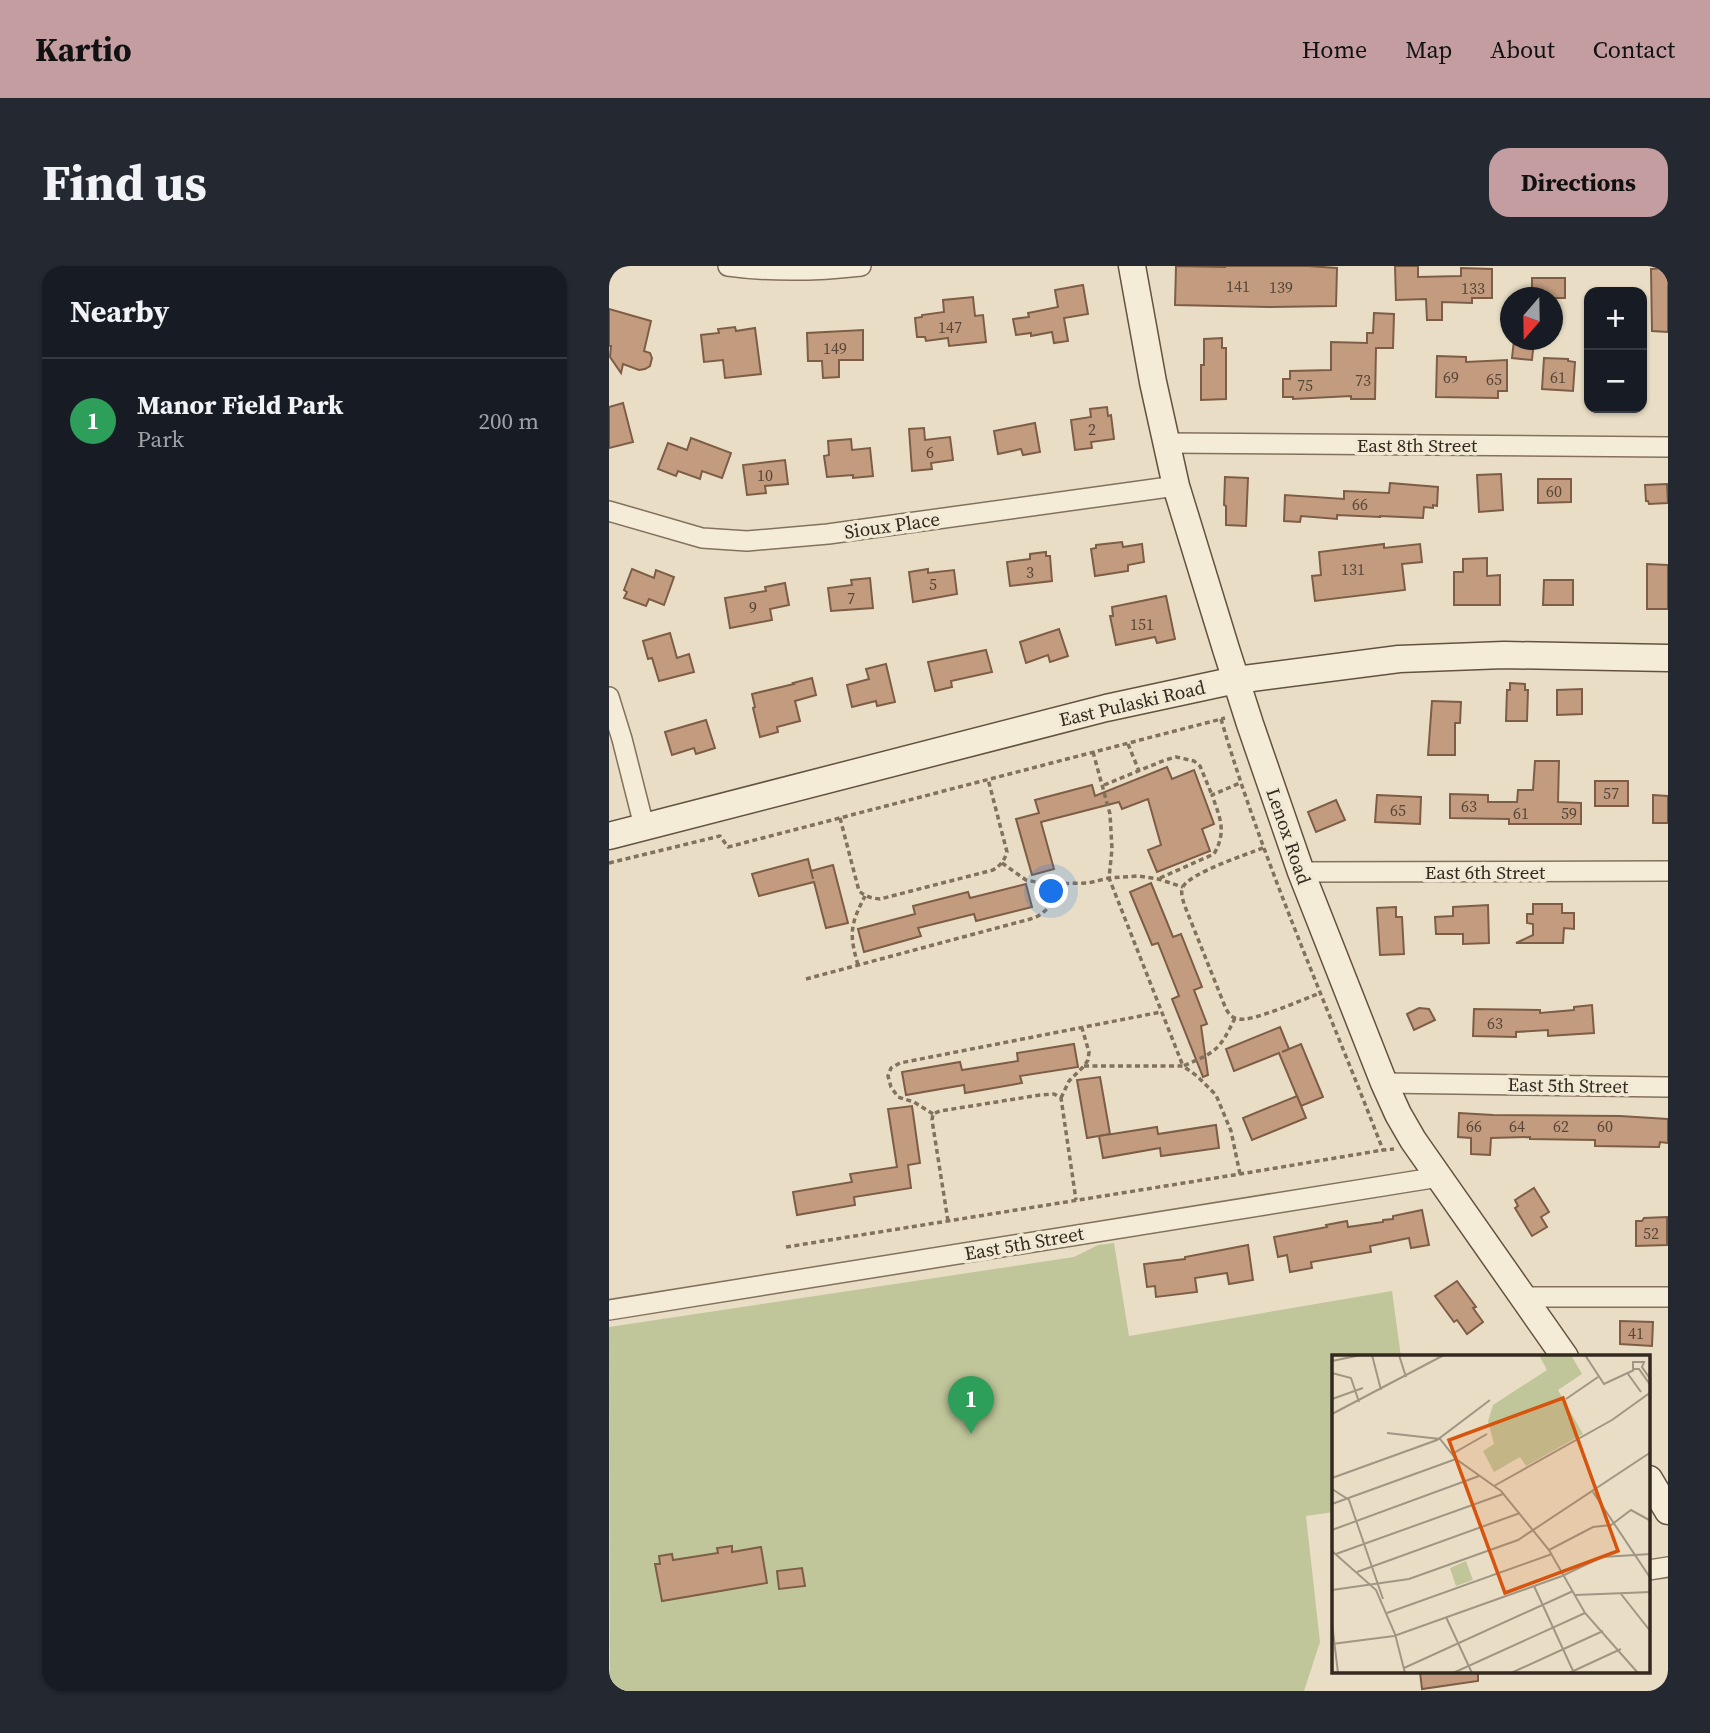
<!DOCTYPE html>
<html lang="en">
<head>
<meta charset="utf-8">
<style>
  body { margin:0; font-family:"Source Serif 4",serif; background:#242831; color:#f1f3f6 }
  .controls { position:absolute; right:21px; top:21px; display:grid; overflow:hidden; border-radius:14px; box-shadow:0 2px 5px #0004 }
  .controls button { width:63px; height:63px; display:grid; place-items:center; padding:0; border:0; border-bottom:2px solid #363941; background:#171b24; color:#f1f3f6; font:35px sans-serif }
  .compass { position:absolute; left:891px; top:21px; width:63px; height:63px; border-radius:50%; background:#171b24; box-shadow:0 2px 5px #0004; rotate:200deg }
  .you { position:absolute; left:443px; top:626px; width:24px; height:24px; margin:-18px; border:5px solid #fff; border-radius:50%; background:#1a73e8; box-shadow:0 0 0 10px #1a73e833 }
  .badge { display:grid; place-items:center; width:46px; height:46px; border-radius:50%; background:#c39d9f; color:#fff; font-size:23px; font-weight:700 }
  .pin { position:absolute; translate:-50% -58px; filter:drop-shadow(0 2px 4px #0008) }
  .pin::after { content:''; position:absolute; top:37px; width:24px; height:21px; background:inherit; clip-path:polygon(0 0,100% 0,50% 100%) }
  .list { margin:0; padding:0; list-style:none }
  h2 { display:flex; justify-content:space-between; align-items:center; height:91px; margin:0; padding:0 28px; font-size:30px }
  h2 small { font-size:23px; font-weight:400; color:#9ea1a6 }
  .list li { display:grid; grid-template-columns:46px 1fr auto; gap:21px; align-items:center; box-sizing:border-box; height:126px; padding:0 28px; border-top:2px solid #363941 }
  .list b { display:block; font-size:26px; white-space:nowrap }
  .list p { margin:0; font-size:23px; white-space:nowrap; color:#9ea1a6 }
  .list em { font-size:23px; font-style:normal; color:#9ea1a6 }
  .map { position:relative; flex:none; width:1059px; height:1425px; overflow:hidden; border-radius:21px }
  header { display:flex; align-items:center; gap:42px; box-sizing:border-box; height:98px; padding:0 35px; background:#c39d9f; color:#111 }
  header strong { font-size:33px }
  nav { display:flex; gap:38px; margin-inline-start:auto; font-size:24px }
  .intro { display:flex; align-items:center; justify-content:space-between; box-sizing:border-box; height:168px; padding:0 42px }
  h1 { margin:0; font-size:49px }
  .button { padding:18px 32px; border-radius:21px; background:#c39d9f; color:#111; font-size:24px; font-weight:700 }
  main { display:flex; gap:42px; padding:0 42px }
  aside { flex:1; background:#171b24; border-radius:21px; box-shadow:0 2px 5px #0004 }
  .map>svg:first-child { display:block }
  .green { fill:#c0c69a }
  .building { fill:#c39c7f; stroke:#7e5d46; stroke-width:2 }
  .lines { fill:none; stroke-linecap:round; stroke-linejoin:round }
  .street-casing { stroke:#82715d; stroke-width:22 }
  .secondary-casing { stroke:#645240; stroke-width:29 }
  .path { stroke:#82715d; stroke-width:3.5; stroke-dasharray:5 3.5; stroke-linecap:butt }
  .street { stroke:#f5ecd7; stroke-width:19 }
  .secondary { stroke:#f5ecd7; stroke-width:26 }
  .labels { text-anchor:middle; stroke-width:7; stroke-linejoin:round; paint-order:stroke }
  .number-label { font-size:16px; fill:#574637 }
  .street-label { font-size:19px; fill:#33291f; stroke:#f1e9d4 }
  .inset-road { fill:none; stroke:#a09683; stroke-width:2 }
  .view { fill:#d6540e; fill-opacity:0.15; stroke:#d6540e; stroke-width:3.5 }
  .inset-edge { fill:none; stroke:#33291f; stroke-width:3.5 }
</style>
</head>
<body>
<header>
<strong>Kartio</strong>
<nav><a>Home</a><a>Map</a><a>About</a><a>Contact</a></nav>
</header>
<div class="intro"><h1>Find us</h1><a class="button">Directions</a></div>
<main>
<aside>
<h2>Nearby<small></small></h2>
<ul class="list">
<li><span class="badge" style="background:#2e9e5b">1</span><div><b>Manor Field Park</b><p>Park</p></div><em>200 m</em></li>
</ul>
</aside>
<div class="map">
<svg width="1059" height="1425" viewBox="0 0 1059 1425">
  <rect width="100%" height="100%" fill="#e9dec5"/>
  <path class="green" d="M505,977L520,1070L783,1025L792,1091H725V1246L697,1250L711,1376L695,1425H1L0,1061L465,991L489,979Z"/>
  <g class="building">
    <path d="M567,0L616,1V0H699L728,2L727,40L659,41L566,39Z"/>
    <path d="M786,0H809V11L852,10V2L883,3V32H863V37L833,36V54H818L817,33L787,34Z"/>
    <path d="M1059,2V66L1043,65L1042,3Z"/>
    <rect x="923" y="12" width="33" height="20"/>
    <path d="M474,19L479,48L455,52L459,75L445,77L443,66L422,70V67L407,69L404,53L420,51L419,47L449,41L446,24Z"/>
    <path d="M364,31L366,50L374,49L377,76L340,80L339,72L317,75L316,71H308L306,52L313,51V49L335,46L334,34Z"/>
    <path d="M0,43L42,55L35,85L41,87L43,92L41,100L36,103L30,104L14,98L12,107L1,91L2,80H0Z"/>
    <path d="M765,47L785,48L784,82H767L766,133H742V130L684,133V131H674V113H681V105L722,104V76L758,77V67H764Z"/>
    <path d="M126,61L127,65L146,62L152,108L116,112L114,94L95,96L92,69L110,67L109,63Z"/>
    <path d="M254,64V94H230V111L214,112L213,95H199L198,67Z"/>
    <path d="M613,72V82H617V133L592,134V99H595V73Z"/>
    <path d="M905,74H925L923,94L903,92Z"/>
    <path d="M828,90L857,91V96L898,94V125H889V132L827,131Z"/>
    <path d="M935,92L959,93V95L966,96L964,125L933,123Z"/>
    <path d="M14,137L24,176L0,182V141Z"/>
    <path d="M498,141L499,150L502,149L505,173L482,176L483,182L466,184L462,154L482,151L481,143Z"/>
    <path d="M426,157L431,186L414,189L412,183L389,188L385,165Z"/>
    <path d="M315,162L316,174L341,171L344,194L322,197L323,203L303,205L300,163Z"/>
    <path d="M82,172L122,187L113,212L93,205L91,213L69,205L67,210L49,203L59,177L78,184Z"/>
    <path d="M242,173L243,184L261,182L264,210L244,212V209L218,211L215,190L220,189L219,175Z"/>
    <path d="M176,194L179,218L156,220L157,227L138,229L134,199Z"/>
    <path d="M892,208L894,244L870,246L868,209Z"/>
    <path d="M616,211L639,212L637,260L617,259V240L615,239Z"/>
    <path d="M929,213H962V236L929,237Z"/>
    <path d="M781,217L829,221L828,240L824,239V242L815,241L814,252L771,250V251L728,249V253L692,250L691,256L675,255L676,229L735,233V225L780,227Z"/>
    <path d="M1058,218L1059,237L1040,238L1039,235H1037L1036,219Z"/>
    <path d="M513,276L514,281L533,278L535,296L519,299V305L486,310L482,283L487,282V279Z"/>
    <path d="M775,278V282L811,278L813,296L793,298L796,324L706,335L703,310L712,309L710,286Z"/>
    <path d="M437,286V290H441L443,315L401,320L398,296L421,293V288Z"/>
    <path d="M878,292V310L891,309V339H845V306H854V293Z"/>
    <path d="M1038,298L1059,299V343H1038Z"/>
    <path d="M23,303L45,312L47,304L65,311L55,339L40,333L37,340L15,332L18,326L15,324Z"/>
    <path d="M319,303V307L345,304L348,328L304,336L300,306Z"/>
    <path d="M261,312L264,342L222,345L219,322L243,319L242,314Z"/>
    <path d="M935,314H964V339H934Z"/>
    <path d="M176,317L180,339L161,343L163,354L121,362L116,332L157,325L156,321Z"/>
    <path d="M557,330L566,373L548,377L546,371L507,379L501,350H504L503,341Z"/>
    <path d="M450,363L459,390L441,396L439,389L417,397L411,376Z"/>
    <path d="M61,367L68,392L80,388L85,406L50,415L43,392L39,393L34,375Z"/>
    <path d="M377,384L383,406L342,415L343,421L326,425L319,396Z"/>
    <path d="M277,398L286,436L268,440L267,435L243,441L238,419L260,413L257,403Z"/>
    <path d="M203,412L207,429L186,435L191,455L168,461L169,466L151,471L144,442L146,441L143,428L185,418L184,417Z"/>
    <path d="M901,417L916,418V424H919L918,455H897L898,424H901Z"/>
    <path d="M973,423V448L948,449V424Z"/>
    <path d="M823,435L852,436L851,457H846V489H819Z"/>
    <path d="M97,454L106,482L87,488L85,482L63,489L56,466Z"/>
    <path d="M926,495H950L949,536L972,537V558H900V553L841,552V528L879,529V536H908L909,524H924Z"/>
    <path d="M558,501L563,513L585,504L605,558L593,563L601,585L548,606L539,584L552,579L539,533L513,543L510,536L432,556L445,603L423,609L407,553L430,547L426,534L483,519L486,530Z"/>
    <rect x="986" y="515" width="33" height="25"/>
    <path d="M768,529L812,531L811,558L766,556Z"/>
    <path d="M1044,529L1059,530V557H1044Z"/>
    <path d="M727,534L736,554L707,566L699,546Z"/>
    <path d="M199,593L204,613L202,605L224,599L239,657L217,662L205,616L150,630L143,608Z"/>
    <path d="M542,617L564,671L572,668L593,721L585,724L598,758L592,760L599,809L594,811L563,733L570,730L549,677L543,679L521,626Z"/>
    <path d="M417,618L423,641L367,655L365,648L309,662L312,670L255,686L249,663L306,648L304,640L359,626L361,632Z"/>
    <path d="M924,638H953V647H965V663L955,662L954,677H907L924,669V658L918,657V648H924Z"/>
    <path d="M879,639L880,677L854,678V668H827L826,651L844,650V641Z"/>
    <path d="M787,641V651H793L795,688L771,689L768,642Z"/>
    <path d="M983,739L985,767L939,770V764L907,766V771L864,770L865,743L931,744V747L965,744V741Z"/>
    <path d="M810,742L820,743L826,754L805,764L798,748Z"/>
    <path d="M671,761L680,783L673,786L692,778L714,831L692,840L670,787L625,805L617,783Z"/>
    <path d="M465,778L469,801L411,810L413,817L356,827L355,819L297,829L293,806L351,796L353,804L409,795L408,787Z"/>
    <path d="M491,811L501,868L478,872L468,814Z"/>
    <path d="M688,830L697,852L643,874L634,852Z"/>
    <path d="M303,840L311,897L299,899L302,922L245,931L246,939L188,949L184,926L243,916L241,908L288,901L279,843Z"/>
    <path d="M850,847L884,849L1011,850L1059,853V877L1051,876L1050,881L986,880V874L921,873V871L882,872L881,889L862,888V872L849,871Z"/>
    <path d="M607,859L610,882L552,890L551,882L494,892L490,870L548,861L549,868Z"/>
    <path d="M925,922L940,946L932,951L938,961L923,970L906,942L909,940L906,934Z"/>
    <path d="M813,944L820,979L802,982L800,972L761,980L762,986L702,996L703,1002L681,1006L678,989L669,991L665,971L718,961L717,959L738,955L739,961L774,956V954L784,953V950Z"/>
    <path d="M1058,951V979L1027,980V955H1033L1035,952Z"/>
    <path d="M639,979L644,1014L620,1018L618,1007L586,1012L588,1026L547,1031L546,1020L538,1021L535,998L576,993V991Z"/>
    <path d="M848,1015L867,1041L864,1042L874,1056L858,1068L848,1054L845,1056L826,1030Z"/>
    <path d="M1011,1055L1044,1056L1043,1080L1011,1078Z"/>
    <path d="M123,1280V1286L152,1281L158,1317L53,1335L46,1298H51L50,1290L63,1288L64,1294L109,1287L108,1282Z"/>
    <path d="M193,1302L196,1320L170,1323L168,1305Z"/>
    <path d="M811,1406H869V1415L813,1423Z"/>
  </g>
  <g class="lines">
    <g class="street-casing">
      <g id="street">
        <path d="M119,0C163,6 208,5 252,0"/>
        <path d="M557,177L1059,181"/>
        <path d="M0,245L93,272L138,275L219,268L567,220"/>
        <path d="M0,431L13,473L35,560"/>
        <path d="M692,606L1059,605"/>
        <path d="M775,817L1059,821"/>
        <path d="M913,1031H1059"/>
        <path d="M0,1044L830,911"/>
        <path d="M1040,1304L1059,1301"/>
      </g>
    </g>
    <g class="secondary-casing">
      <g id="secondary">
        <path d="M523,0L544,116L567,220L617,383L641,458L692,606L775,817L789,848L804,874L956,1091"/>
        <path d="M0,570L497,442L627,414L790,393L895,389L1059,392"/>
        <path d="M1040,1213L1059,1245"/>
      </g>
    </g>
    <g class="path">
      <path d="M612,453C651,586 707,714 758,843L774,884L785,883"/>
      <path d="M519,478L530,505"/>
      <path d="M484,486L501,548L503,583L500,612L574,800C607,786 610,785 626,752"/>
      <path d="M495,519L556,494L567,491L585,495L591,500L603,529"/>
      <path d="M231,552L250,625C257,631 262,632 271,633L384,604C392,599 395,595 398,586L379,513"/>
      <path d="M654,582C638,588 579,608 574,621C571,627 574,633 575,638L617,743C620,748 623,752 630,753C643,756 695,733 711,727"/>
      <path d="M0,597L111,570L119,581L616,452"/>
      <path d="M393,597L417,614L437,618L479,617L500,612L529,610L549,613L574,621"/>
      <path d="M551,612L605,588C618,565 611,552 603,529L631,517"/>
      <path d="M249,699C240,668 241,659 256,630"/>
      <path d="M197,713L425,652C439,646 446,633 450,619"/>
      <path d="M475,800H574L588,810L607,829L622,865L631,908"/>
      <path d="M452,832L460,815L475,800L479,794L480,786L473,762"/>
      <path d="M324,848L305,836L289,831L282,821L279,810L282,802L291,797L552,746"/>
      <path d="M339,955L323,854L324,848L331,845L431,829L445,828L452,832L467,934"/>
      <path d="M177,981L631,908L774,884"/>
    </g>
    <use href="#street" class="street"/>
    <use href="#secondary" class="secondary"/>
  </g>
  <g class="labels">
    <g class="number-label">
      <text x="629" y="26">141</text>
      <text x="672" y="27">139</text>
      <text x="864" y="28">133</text>
      <text x="341" y="67">147</text>
      <text x="226" y="88">149</text>
      <text x="842" y="117">69</text>
      <text x="949" y="117">61</text>
      <text x="885" y="119">65</text>
      <text x="754" y="120">73</text>
      <text x="696" y="125">75</text>
      <text x="483" y="169">2</text>
      <text x="321" y="192">6</text>
      <text x="156" y="215">10</text>
      <text x="945" y="231">60</text>
      <text x="751" y="244">66</text>
      <text x="744" y="309">131</text>
      <text x="421" y="312">3</text>
      <text x="324" y="324">5</text>
      <text x="242" y="338">7</text>
      <text x="144" y="347">9</text>
      <text x="533" y="364">151</text>
      <text x="1002" y="533">57</text>
      <text x="860" y="546">63</text>
      <text x="789" y="550">65</text>
      <text x="912" y="553">61</text>
      <text x="960" y="553">59</text>
      <text x="886" y="763">63</text>
      <text x="865" y="866">66</text>
      <text x="908" y="866">64</text>
      <text x="952" y="866">62</text>
      <text x="996" y="866">60</text>
      <text x="1042" y="973">52</text>
      <text x="1027" y="1073">41</text>
    </g>
    <g class="street-label">
      <text x="808" y="186">East 8th Street</text>
      <text transform="translate(283 259) rotate(-8)" y="7">Sioux Place</text>
      <text transform="translate(523 437) rotate(-13)" y="7">East Pulaski Road</text>
      <text transform="translate(680 570) rotate(71)" y="7">Lenox Road</text>
      <text x="876" y="613">East 6th Street</text>
      <text transform="translate(959 819) rotate(1)" y="7">East 5th Street</text>
      <text transform="translate(415 977) rotate(-10)" y="7">East 5th Street</text>
    </g>
  </g>
  <g transform="translate(723 1089)">
    <rect width="318" height="318" fill="#e9dec5"/>
    <path d="M207,0H239L250,19L226,35L251,79L194,111L188,102L162,117L151,96L162,89L156,66L161,50L215,15ZM134,206L141,225L124,231L118,213Z" fill="#c0c69a"/>
    <path class="inset-road" d="M40,0L49,35M67,0L74,22M253,0L272,29L302,15M0,6L29,0M0,18L19,23L27,47M296,19L309,37M319,25L310,12L312,7H301V14H307L319,31M0,44L31,33M234,44L266,22M0,59L112,0M55,78L108,84L124,104L169,136L217,195L253,258L306,318M120,99L155,79M0,123L105,85L158,45M162,131L280,65L319,37M0,134L17,145L51,244M261,137L319,224M0,149L124,104M0,175L147,121M217,195L261,172L279,170L299,155L319,166M0,196L44,235L63,279L73,318M4,199L171,139M25,217L188,158M202,231L242,318M0,235L77,224L186,185L319,97M289,239L319,277M243,240L319,237M55,258L220,199M114,262L140,318M0,268L6,318M0,289L62,281L230,221L270,202L319,199M72,313L241,236M121,318L253,258M179,318L271,276M237,318L289,294"/>
    <path class="view" d="M231,43L286,196L173,238L117,85Z"/>
    <rect width="318" height="318" class="inset-edge"/>
  </g>
</svg>
<div class="controls">
<button>+</button>
<button>−</button>
</div>
<svg class="compass" viewBox="-18 -18 36 36"><path d="M0-13l5 13h-10z" fill="#e53935"/><path d="M0 13l5-13h-10z" fill="#9ea1a6"/></svg>
<div class="you"></div>
<div class="pin badge" style="left:362px;top:1168px;background:#2e9e5b">1</div>
</div>
</main>
</body>
</html>
